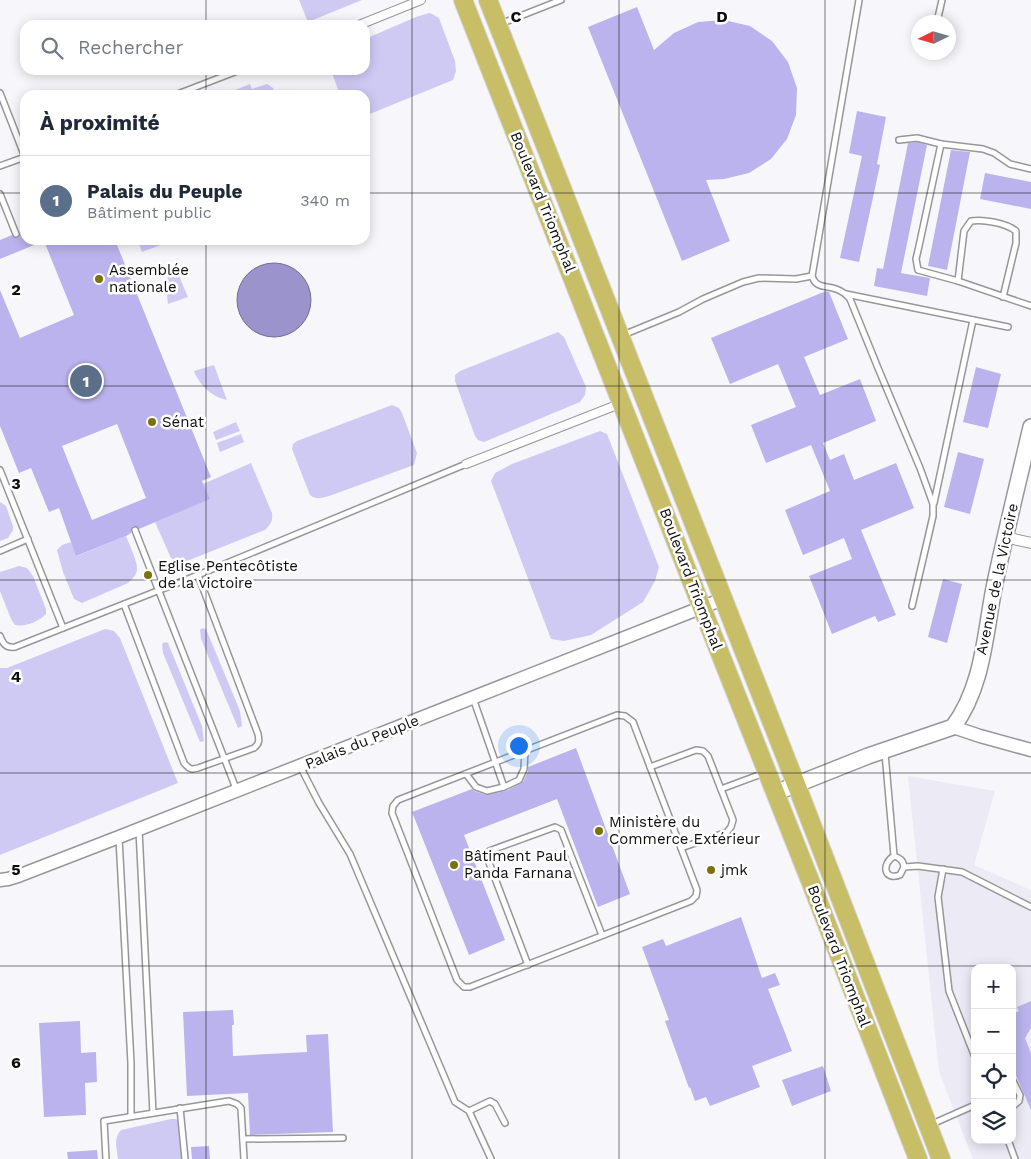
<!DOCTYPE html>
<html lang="fr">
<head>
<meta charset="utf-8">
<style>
  body { margin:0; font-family:"Work Sans",sans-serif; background:#f6f6f7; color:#1f2937 }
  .controls { position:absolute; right:15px; bottom:15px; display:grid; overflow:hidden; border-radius:10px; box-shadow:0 2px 12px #0003 }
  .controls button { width:45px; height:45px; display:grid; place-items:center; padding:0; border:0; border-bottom:1px solid #e0e1e3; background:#fff; color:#1f2937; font:25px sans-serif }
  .compass { position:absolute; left:911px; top:15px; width:45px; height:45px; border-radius:50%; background:#fff; box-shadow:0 2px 12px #0003; rotate:265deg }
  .you { position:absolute; left:518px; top:745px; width:18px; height:18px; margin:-12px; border:4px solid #fff; border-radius:50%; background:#1a73e8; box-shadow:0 0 0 8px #1a73e833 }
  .badge { display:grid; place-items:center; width:32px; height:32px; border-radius:50%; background:#db2777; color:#fff; font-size:16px; font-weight:700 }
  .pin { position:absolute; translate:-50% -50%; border:2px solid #fff; box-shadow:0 1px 5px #0006 }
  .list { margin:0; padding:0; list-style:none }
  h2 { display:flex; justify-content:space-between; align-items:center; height:65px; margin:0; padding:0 20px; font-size:21px }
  h2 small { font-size:16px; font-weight:400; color:#747a83 }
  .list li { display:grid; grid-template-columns:32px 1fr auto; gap:15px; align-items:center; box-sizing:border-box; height:90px; padding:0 20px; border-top:1px solid #e0e1e3 }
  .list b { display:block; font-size:19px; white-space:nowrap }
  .list p { margin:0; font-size:16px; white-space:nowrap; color:#747a83 }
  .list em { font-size:16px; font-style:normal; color:#747a83 }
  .icon { flex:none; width:28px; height:28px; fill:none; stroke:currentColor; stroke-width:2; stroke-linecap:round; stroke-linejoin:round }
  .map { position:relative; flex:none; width:1031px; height:1159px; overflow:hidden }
  .search { position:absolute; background:#fff; box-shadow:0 2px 12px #0003; left:20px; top:20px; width:350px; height:55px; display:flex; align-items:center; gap:12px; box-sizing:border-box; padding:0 18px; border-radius:15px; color:#747a83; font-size:19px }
  .panel { position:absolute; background:#fff; box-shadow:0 2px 12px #0003; left:20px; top:90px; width:350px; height:155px; border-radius:15px }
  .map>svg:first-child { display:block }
  .built { fill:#ebeaf5; fill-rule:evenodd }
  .green { fill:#cecaf4 }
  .water { fill:#9b94cc; stroke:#716c93 }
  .building { fill:#bab3ed; fill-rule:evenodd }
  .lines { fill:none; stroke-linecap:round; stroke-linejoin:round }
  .service-casing { stroke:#97979a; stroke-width:8 }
  .pedestrian-casing { stroke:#97979a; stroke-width:10 }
  .minor-casing { stroke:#97979a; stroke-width:12 }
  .tertiary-casing { stroke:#97979a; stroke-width:15 }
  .secondary-casing { stroke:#97979a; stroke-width:18 }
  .trunk-casing { stroke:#d4d4d4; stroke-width:20 }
  .service { stroke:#fff; stroke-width:5 }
  .pedestrian { stroke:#fff; stroke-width:8 }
  .minor { stroke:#fff; stroke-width:10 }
  .tertiary { stroke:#fff; stroke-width:12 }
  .secondary { stroke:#fff; stroke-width:15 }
  .trunk { stroke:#c8be68; stroke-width:18 }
  .grid { fill:none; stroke:#0e0e0f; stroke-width:1; stroke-opacity:0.55 }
  .poi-dot { fill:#7b7111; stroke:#fff; stroke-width:2 }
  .labels { text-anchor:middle; stroke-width:5; stroke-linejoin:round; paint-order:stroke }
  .street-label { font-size:15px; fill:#0e0e0f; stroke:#fff }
  .poi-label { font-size:15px; fill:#0e0e0f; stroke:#fff; text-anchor:start }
  .grid-label { font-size:16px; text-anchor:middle; font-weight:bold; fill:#0e0e0f; stroke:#fff; stroke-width:5; stroke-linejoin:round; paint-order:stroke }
</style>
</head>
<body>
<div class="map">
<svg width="1031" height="1159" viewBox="0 0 1031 1159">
  <rect width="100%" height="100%" fill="#f7f7fb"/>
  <path class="built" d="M908,776L995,791L974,865L1031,890V1159H973L939,1072ZM975,968H1012V1140H975Z"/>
  <g class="green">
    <path d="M299,0H362L308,22Z"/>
    <path d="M429,13L432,14L439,18L455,61L456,71L453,80L365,116V95H340L331,70H365V39L416,17Z"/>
    <path d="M250,84L252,89L267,84L273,88L276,95H223Z"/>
    <path d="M148,240H165L166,243L142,252L139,244Z"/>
    <path d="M174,264L188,297L168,304C166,289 165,276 174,264Z"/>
    <path d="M558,332L564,337L586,387L585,395L580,402L484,442L478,440L475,436L455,381V375L460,371Z"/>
    <path d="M214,365L227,400C212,397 199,385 194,371Z"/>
    <path d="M392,405L399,408L402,413L417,453L414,465L332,495C325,497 317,501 310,495L292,449L293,444L297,441Z"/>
    <path d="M236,422L240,431L216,440L213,432Z"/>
    <path d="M600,431L607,434L659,567L655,581L643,602L591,635L564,641L551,639L491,481L495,473L512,464Z"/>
    <path d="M241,434L244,442L220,452L217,443Z"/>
    <path d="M251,463L272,513C273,521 271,524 265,530L187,561L176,562L171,558L155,522L209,499L203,484Z"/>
    <path d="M0,502L6,506L13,526V530L8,538L0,541Z"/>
    <path d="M126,536C129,544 138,562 137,570C136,576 132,579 128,583L82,603L74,599L63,572L57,550L62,545L71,542L77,556Z"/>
    <path d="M19,566L27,568L33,576L46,609V614C38,622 26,627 15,625L11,619L0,591V572Z"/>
    <path d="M202,628L206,629L240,711L242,726L238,728L201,639L200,630Z"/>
    <path d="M105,629L114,631L120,638L178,783L0,855V668H7Z"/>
    <path d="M165,642L168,643L202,726L204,741L200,742L163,653L162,644Z"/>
    <path d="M171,1119H176L180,1124L183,1159H118C117,1149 113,1138 121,1130Z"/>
  </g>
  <circle class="water" cx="274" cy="300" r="37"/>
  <g class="building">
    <path d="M637,7L654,50L674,33L698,22L724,20L750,26L772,41L788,62L797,88L796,115L787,139L771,159L749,173L724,179L706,180L730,241L682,261L588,27Z"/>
    <path d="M857,111L886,117L877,164L880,165L859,262L840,258L862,156L849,153Z"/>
    <path d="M917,142L927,145L901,273L930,278L927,296L874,286L877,268L883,269L908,143Z"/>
    <path d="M951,150L970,152L947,270L928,266Z"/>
    <path d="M985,173L1031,182V209L980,199Z"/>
    <path d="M25,230V240H115L211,477L202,481L210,499L139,529L136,526H133L131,529V533L126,536L76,556L59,508L49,512L31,468L19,473L0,426V290L20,338L74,315L44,241L0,259V240L12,235L15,238H18L20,235V232ZM117,424L146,498L92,520L62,446Z"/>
    <path d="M826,291L829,292L848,339L804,357L820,395L860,379L876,421L823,443L830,460L844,454L854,480L896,463L914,508L861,530L896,615L878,622L875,616L832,634L809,576L852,559L844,538L803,555L785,510L830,491L811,445L766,463L751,425L796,407L778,364L730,384L711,338Z"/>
    <path d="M976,367L1001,374L988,428L963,422Z"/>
    <path d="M958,452L984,459L970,514L944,507Z"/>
    <path d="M943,579L962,584L947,643L928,637Z"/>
    <path d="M576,748L630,894L598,907L557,799L464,835L505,940L469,955L412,812L472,789L474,791L486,795L506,791L523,782L528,771V767Z"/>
    <path d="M741,917L762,978L775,973L780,985L768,989L792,1051L752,1066L760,1087L710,1106L706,1097L695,1101L690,1087L689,1088L665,1021L669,1020L642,947L663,939L666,946Z"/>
    <path d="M1031,1001V1028L1025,1038L1031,1053V1110L1012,1066V1014L1019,1011L1017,1007Z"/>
    <path d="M233,1010L234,1025H232L233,1056L307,1052L306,1035L328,1034L333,1132L250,1135L248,1093L187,1096L183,1012Z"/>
    <path d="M80,1021L81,1053L96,1052L97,1082L85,1083L86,1115L44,1117L39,1023Z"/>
    <path d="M823,1066L831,1091L792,1106L782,1080Z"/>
    <path d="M209,1146L210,1159H192L191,1147Z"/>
    <path d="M97,1150L98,1159H68L67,1152Z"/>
  </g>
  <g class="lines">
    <g class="service-casing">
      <g id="service">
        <path d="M859,0L812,276C816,289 826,285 836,289C842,291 846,294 850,299L878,368L920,468L933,504V516L927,542L912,606"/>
        <path d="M937,22L942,0"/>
        <path d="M500,24L561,0"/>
        <path d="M0,93L25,157"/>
        <path d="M175,95L240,70"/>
        <path d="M899,140L917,138L941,144L919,246L916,259L918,270L958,281L1031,306"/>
        <path d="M941,144L983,149L994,153L1010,164L1031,169"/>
        <path d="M0,166L25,157"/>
        <path d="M0,194L16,234"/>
        <path d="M958,281L964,231L971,221C983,219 1006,223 1016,231V243L1003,297"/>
        <path d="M846,294L1008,327"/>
        <path d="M623,335L679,312L703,299L743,282L759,278L796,279L812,276"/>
        <path d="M0,470L63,628L198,575L466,464"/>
        <path d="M934,503L973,320"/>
        <path d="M135,530L237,791"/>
        <path d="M0,551L28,539"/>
        <path d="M124,604L184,763C189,769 191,770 198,768L254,748C260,743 259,740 258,734L198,575"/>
        <path d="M0,636C3,644 6,648 15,647L63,628"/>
        <path d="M473,698L504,787"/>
        <path d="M617,715L625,716L633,722L697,890L696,896L691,901L470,987H464L457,980L392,813L393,806L398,800Z"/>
        <path d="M885,753L894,856C881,864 884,881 900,875L904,867C903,860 900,858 894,856"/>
        <path d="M300,766L319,803L350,854L455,1102L469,1111L491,1159"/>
        <path d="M650,767L696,750L703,751L708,756L733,820L731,827L727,832L681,848"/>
        <path d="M466,774L476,787L487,791L504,787L519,780L524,769L525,751"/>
        <path d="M721,789L764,773"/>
        <path d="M139,830L153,1113"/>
        <path d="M119,838L131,1063V1116"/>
        <path d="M904,867L918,866L962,872L1031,907"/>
        <path d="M943,869L938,897L949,991L975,1057"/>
        <path d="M528,965L488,860L489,851L555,827L561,830L602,935"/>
        <path d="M1012,1079L1020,1095L1019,1101L1012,1107"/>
        <path d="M180,1108L185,1159"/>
        <path d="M469,1111L490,1101L495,1104L505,1123"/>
        <path d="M932,1124L975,1105"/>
        <path d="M243,1139L343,1138"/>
        <path d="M1008,1140L1015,1159"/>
        <path d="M106,1159L104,1121L229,1101L237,1104L241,1108L244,1159"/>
      </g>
    </g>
    <g class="pedestrian-casing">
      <g id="pedestrian">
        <path d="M359,25L421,0"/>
        <path d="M466,464L622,403"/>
      </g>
    </g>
    <g class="minor-casing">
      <path id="minor" d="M1005,537L1031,543"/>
    </g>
    <g class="tertiary-casing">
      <g id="tertiary">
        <path d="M953,727L980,736L1031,750"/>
        <path d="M0,880L8,879L18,876L119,837L723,599"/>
      </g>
    </g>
    <g class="secondary-casing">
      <path id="secondary" d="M775,793L868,756L953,727C984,686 985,631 995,583C1006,531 1019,479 1031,427"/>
    </g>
    <g class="trunk-casing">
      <g id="trunk">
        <path d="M463,0L702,608L811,883L918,1159"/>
        <path d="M488,0L796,784L941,1159"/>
      </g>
    </g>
    <use href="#service" class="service"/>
    <use href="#pedestrian" class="pedestrian"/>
    <use href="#minor" class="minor"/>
    <use href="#tertiary" class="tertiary"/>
    <use href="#secondary" class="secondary"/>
    <use href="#trunk" class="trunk"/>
  </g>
  <path class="grid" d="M206,0V25M412,0V1159M619,0V1159M825,0V1159M206,70V95M0,193H25M365,193H1031M206,240V1159M0,386H1031M0,580H1031M0,773H1031M0,966H1031"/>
  <g class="poi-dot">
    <circle cx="99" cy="279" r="5"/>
    <circle cx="152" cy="422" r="5"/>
    <circle cx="148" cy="575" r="5"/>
    <circle cx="599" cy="831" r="5"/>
    <circle cx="454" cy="865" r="5"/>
    <circle cx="711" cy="870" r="5"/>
  </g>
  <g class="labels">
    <g class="street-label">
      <text transform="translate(543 202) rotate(68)" y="5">Boulevard Triomphal</text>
      <text transform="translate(691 579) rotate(69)" y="5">Boulevard Triomphal</text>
      <text transform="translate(997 579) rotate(-78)" y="5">Avenue de la Victoire</text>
      <text transform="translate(362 742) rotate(-22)" y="5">Palais du Peuple</text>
      <text transform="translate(839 956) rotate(69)" y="5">Boulevard Triomphal</text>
    </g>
    <g class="poi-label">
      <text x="109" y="275">Assemblée<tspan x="109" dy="17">nationale</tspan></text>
      <text x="162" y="427">Sénat</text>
      <text x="158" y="571">Eglise Pentecôtiste<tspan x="158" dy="17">de la victoire</tspan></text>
      <text x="609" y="827">Ministère du<tspan x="609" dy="17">Commerce Extérieur</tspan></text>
      <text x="464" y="861">Bâtiment Paul<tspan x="464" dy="17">Panda Farnana</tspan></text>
      <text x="721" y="875">jmk</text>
    </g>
  </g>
  <g class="grid-label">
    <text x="516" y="22">C</text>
    <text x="722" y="22">D</text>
    <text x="16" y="295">2</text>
    <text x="16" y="489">3</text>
    <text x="16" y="682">4</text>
    <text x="16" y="875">5</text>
    <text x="16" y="1068">6</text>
  </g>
</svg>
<div class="controls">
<button>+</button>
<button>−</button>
<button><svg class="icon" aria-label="locate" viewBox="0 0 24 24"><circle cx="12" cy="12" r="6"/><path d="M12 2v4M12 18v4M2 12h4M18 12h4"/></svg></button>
<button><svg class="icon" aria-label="layers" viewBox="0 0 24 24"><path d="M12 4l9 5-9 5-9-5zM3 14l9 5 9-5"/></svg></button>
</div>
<svg class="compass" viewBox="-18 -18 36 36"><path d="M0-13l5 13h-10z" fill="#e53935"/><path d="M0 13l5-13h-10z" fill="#747a83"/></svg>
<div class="you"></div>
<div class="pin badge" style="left:86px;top:381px;background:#5c6f8a">1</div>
<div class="search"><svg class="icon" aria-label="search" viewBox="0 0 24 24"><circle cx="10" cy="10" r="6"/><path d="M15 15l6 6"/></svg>Rechercher</div>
<section class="panel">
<h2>À proximité<small></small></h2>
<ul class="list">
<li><span class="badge" style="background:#5c6f8a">1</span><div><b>Palais du Peuple</b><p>Bâtiment public</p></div><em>340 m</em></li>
</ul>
</section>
</div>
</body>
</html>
